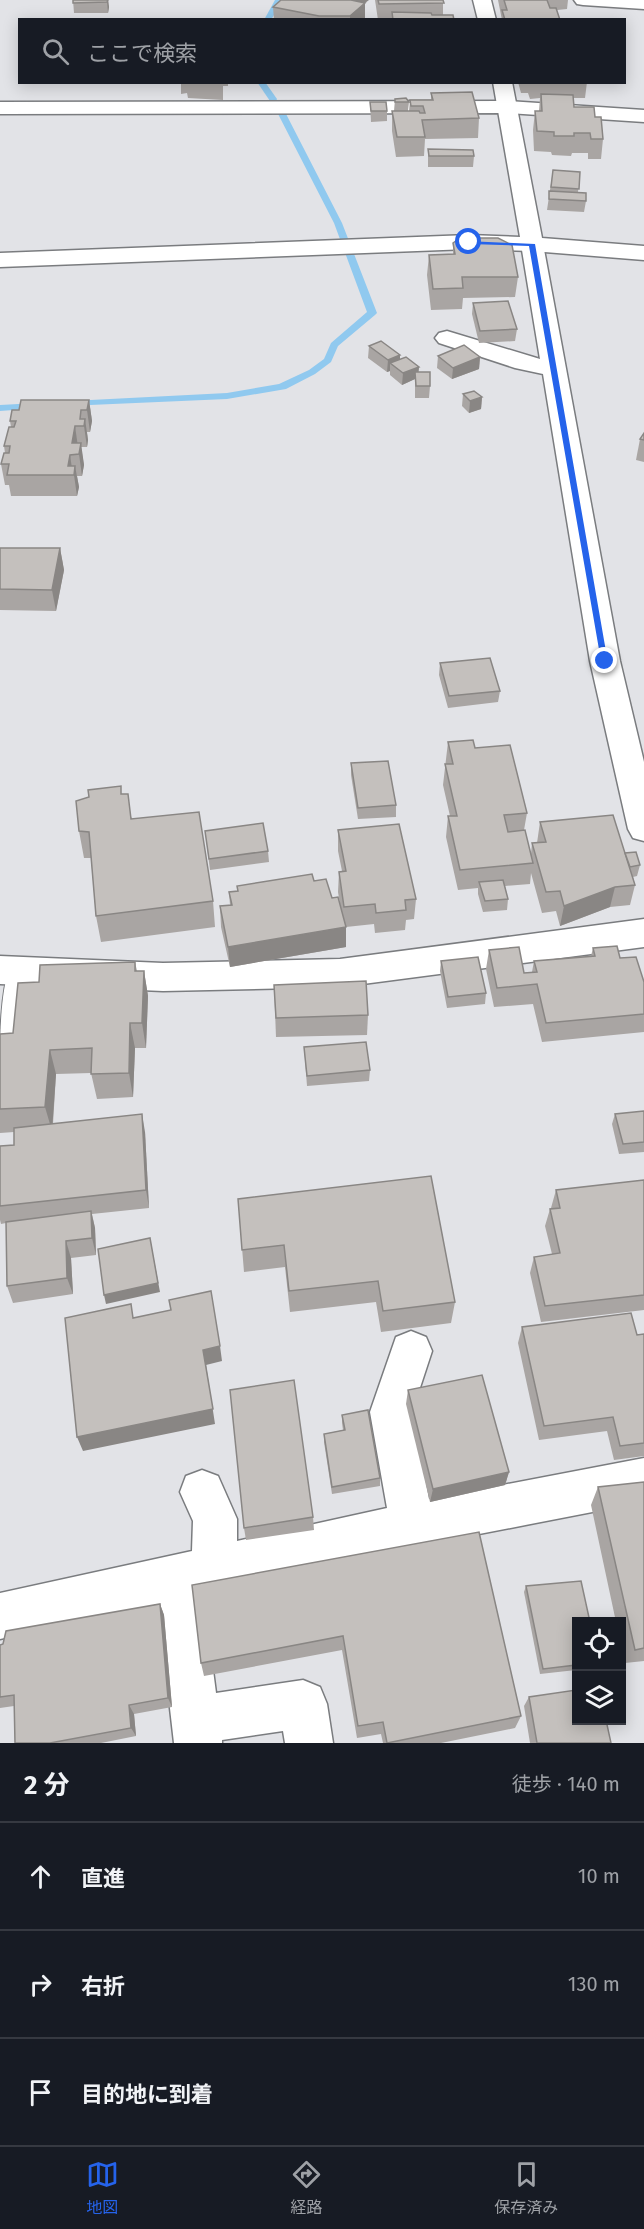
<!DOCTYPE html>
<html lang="ja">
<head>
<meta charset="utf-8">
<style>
  body { margin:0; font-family:"Fira Sans","Noto Sans JP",sans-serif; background:#242831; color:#f1f3f6 }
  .controls { position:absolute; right:18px; bottom:18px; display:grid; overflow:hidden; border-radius:0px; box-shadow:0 3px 15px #0003 }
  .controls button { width:54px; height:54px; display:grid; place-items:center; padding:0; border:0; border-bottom:2px solid #363941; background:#171b24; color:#f1f3f6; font:30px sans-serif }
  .stop { position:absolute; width:18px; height:18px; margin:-14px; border:4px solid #2563eb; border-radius:50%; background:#fff }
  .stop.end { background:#2563eb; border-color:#fff; box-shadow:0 2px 6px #0008 }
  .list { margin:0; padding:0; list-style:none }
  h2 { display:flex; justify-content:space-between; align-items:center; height:78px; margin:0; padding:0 24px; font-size:26px }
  h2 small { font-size:20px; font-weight:400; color:#9ea1a6 }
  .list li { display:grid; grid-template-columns:39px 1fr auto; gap:18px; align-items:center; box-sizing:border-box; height:108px; padding:0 24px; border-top:2px solid #363941 }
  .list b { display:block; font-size:22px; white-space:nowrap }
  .list em { font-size:20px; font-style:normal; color:#9ea1a6 }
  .icon { flex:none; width:33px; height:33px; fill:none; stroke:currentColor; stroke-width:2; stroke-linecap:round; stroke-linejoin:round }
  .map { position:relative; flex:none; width:644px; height:1743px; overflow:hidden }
  .search { position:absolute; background:#171b24; box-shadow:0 3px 15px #0003; left:18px; right:18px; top:18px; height:66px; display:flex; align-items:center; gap:15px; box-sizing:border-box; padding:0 21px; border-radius:0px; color:#9ea1a6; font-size:22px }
  .sheet { height:402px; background:#171b24 }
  nav { display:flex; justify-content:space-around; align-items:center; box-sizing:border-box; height:84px; border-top:2px solid #363941; background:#171b24; font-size:16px; color:#9ea1a6 }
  nav a { display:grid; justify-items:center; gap:3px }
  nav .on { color:#2563eb }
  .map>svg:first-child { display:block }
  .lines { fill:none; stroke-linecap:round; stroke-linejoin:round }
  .stream { fill:#90c9ef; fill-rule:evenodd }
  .service-casing { stroke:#7a7c7f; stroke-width:2 }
  .minor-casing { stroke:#7a7c7f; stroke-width:3 }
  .tertiary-casing { stroke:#7a7c7f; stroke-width:3 }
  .service { fill:#fff; fill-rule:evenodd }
  .minor { fill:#fff; fill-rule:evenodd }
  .tertiary { fill:#fff; fill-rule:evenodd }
  .wall { fill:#a9a5a3 }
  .shaded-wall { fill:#898684 }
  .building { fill:#c4c0bd; stroke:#898684; stroke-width:1.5 }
  .route { fill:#2563eb }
</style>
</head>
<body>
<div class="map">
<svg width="644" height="1743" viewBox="0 0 644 1743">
  <rect width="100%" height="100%" fill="#e2e3e7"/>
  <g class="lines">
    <g class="stream">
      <path d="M275,0H283L271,20H264Z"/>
      <path d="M257,82H265L277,99L276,101H270Z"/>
      <path d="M277,108L284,110L342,223L377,313L375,315L338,346L331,362L315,374L286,389L227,399L67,406L66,404L71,401L227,393L279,384L309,370L324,359L331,343L367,312L334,223L276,110Z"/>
      <path d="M37,403L41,404V408L0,411V405Z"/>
    </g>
    <g class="service-casing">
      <path id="service" d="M17,963L24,965L27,971L11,1060L8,1067L0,1069C0,1036 0,995 10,965Z"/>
    </g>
    <g class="minor-casing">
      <g id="minor">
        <path d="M574,0H644V9L583,5L577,4Z"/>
        <path d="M507,101L644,110V122L507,113L0,114V102Z"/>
        <path d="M532,237L540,239L543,244L620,661L644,762V841L633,838L628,829L590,661L543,374L515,368L439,343L435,338L439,333L447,331L540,359L521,244L524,239Z"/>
        <path d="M644,919V947L340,987L163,991L0,984V956L163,963L340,959Z"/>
        <path d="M411,1331L426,1337L432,1351L412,1412L429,1499L644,1458V1502L412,1547L203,1594L216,1693L303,1680L320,1687L327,1704L333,1743H285L283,1731L222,1740V1743H174L158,1604L0,1639V1593L192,1551L193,1521L180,1492L186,1476L202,1470L218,1476L237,1519V1541L387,1508L370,1412L396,1337Z"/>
      </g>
    </g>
    <g class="tertiary-casing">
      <g id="tertiary">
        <path d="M473,0H491L496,20H478Z"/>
        <path d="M493,82H512L542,238L644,246V260L532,251L469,249L0,267V253L469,235L520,237Z"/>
      </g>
    </g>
    <use href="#service" class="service"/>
    <use href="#minor" class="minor"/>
    <use href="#tertiary" class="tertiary"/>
  </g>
  <g class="wall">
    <path d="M73,0H108L109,7L108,13H74Z"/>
    <path d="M375,0H443V15L454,20H378Z"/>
    <path d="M498,0H568L567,9L557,10L560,20H502Z"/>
    <path d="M365,3V20H274L273,7Z"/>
    <path d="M181,82H228V86H223V100L188,98L187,93L181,94Z"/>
    <path d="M518,82H587L585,98H574V107L595,117L603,139L601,159H588V153H572L571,156L552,155L551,152L534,151L533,130L535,111H539L540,98L530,99L528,93H521Z"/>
    <path d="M431,93L479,118L478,138L425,139L424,156L396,157L392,131V111H394L395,99L409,102L408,111H409L410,100H431Z"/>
    <path d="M370,102L387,111V121L371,122Z"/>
    <path d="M428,149L474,156L473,167H428Z"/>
    <path d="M553,170L580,172L578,192L586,201L584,212L547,210Z"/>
    <path d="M453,243L518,277L515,297L463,298L462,309L431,310L427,275L429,255L453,254Z"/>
    <path d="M473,303L517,329L515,341L479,343L472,314Z"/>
    <path d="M369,346L400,355V359L419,367L418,372L430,386L429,398H415V379L402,385L390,375V371L387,372L368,358Z"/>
    <path d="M438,356L480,357L479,369L452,379L437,368Z"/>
    <path d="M463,394L482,397L481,409L469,413L462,406Z"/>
    <path d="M89,400L92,421L90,432H87L88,440L87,447H81L84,465L82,476H77L79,487L77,496H11L9,485H5L1,464L5,453L4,446L11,427L10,421L19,410Z"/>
    <path d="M644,433V462L636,460L640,439Z"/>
    <path d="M0,548H60L64,570L56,611L0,610Z"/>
    <path d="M440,663L500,691L498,702L448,708L439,675Z"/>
    <path d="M448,742L475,748L527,813L524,830L531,854L532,843H537L540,822L625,853L640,865L637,876L633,877L635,885L630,905L610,907L560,926L556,911L542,913L531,873L530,884L505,886L508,899L507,910L483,912L478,894V888L458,890L446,837L448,816H450L443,785Z"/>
    <path d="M351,763L396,805V817L358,819L351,775Z"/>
    <path d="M122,794L132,819L213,901L215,927L101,942L96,916L91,858H84L79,831Z"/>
    <path d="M338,830L416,899L414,919L406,920L405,930L375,933L374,924L346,927V947L230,967L221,927L220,906L230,905L229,892L237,891V886L314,881L332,898L341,910L338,892L339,872L342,871L338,851Z"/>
    <path d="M205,831L268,851L269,862L210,870Z"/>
    <path d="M593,948L620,958L644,982V1032L542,1042L533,1004L494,1007L486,969L489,950L524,973L532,972L534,961L591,956Z"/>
    <path d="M441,961L486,993L485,1004L447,1008L440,971Z"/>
    <path d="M135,962L137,971H144L148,996L146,1048H135L133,1097L97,1099L91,1073L56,1074L53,1124L145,1132L149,1208L92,1214L95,1228L96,1255L71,1258L73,1294L13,1303L7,1286L6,1223L1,1224L0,1220V1146L14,1145V1132L0,1133V1034L13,1033L39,982Z"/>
    <path d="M274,985L368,1015L367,1035L276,1037Z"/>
    <path d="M304,1047L370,1070L369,1081L307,1086Z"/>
    <path d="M644,1111V1152L619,1154L612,1124L615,1114Z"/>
    <path d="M644,1180V1310L541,1322L530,1273L534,1257L552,1254L545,1226L550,1209L551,1208L556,1190Z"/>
    <path d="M238,1199L455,1302L451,1323L381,1332L376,1302L290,1312L285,1267L244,1272Z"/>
    <path d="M522,1327L637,1335L644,1334V1456L614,1460L607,1431L539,1440L518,1343Z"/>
    <path d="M408,1390L509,1472L505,1485L430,1502L406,1404Z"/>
    <path d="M342,1415L380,1478V1486L332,1494L324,1442V1434L343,1430L342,1423Z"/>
    <path d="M644,1482V1661L625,1663L621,1645V1622H616L591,1505L598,1487Z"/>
    <path d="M313,1517L314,1530L246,1540L244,1528Z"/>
    <path d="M479,1532L521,1716L515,1728L441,1743H383L381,1734L357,1738L342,1650L204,1676L201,1663Z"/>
    <path d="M526,1586L576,1622V1670L540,1674L524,1592Z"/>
    <path d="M160,1604L164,1615L172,1707L134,1714L136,1736L101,1743H15L14,1706L0,1708V1645Z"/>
    <path d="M529,1697L611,1743H530L524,1706Z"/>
  </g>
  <g class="shaded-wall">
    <path d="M108,0L109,7L108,13L107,2Z"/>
    <path d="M344,0H369L365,3V20H350V16Z"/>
    <path d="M400,355V367L390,363V371L387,372L388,360Z"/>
    <path d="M480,357L479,369L452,379L453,368Z"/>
    <path d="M419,367L418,378L415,372V379L402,385L403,373Z"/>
    <path d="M482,397L481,409L469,413L470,401Z"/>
    <path d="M89,400L92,421L90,432L87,410Z"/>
    <path d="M85,419L88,440L87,447L84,426Z"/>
    <path d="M75,426L78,447L72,443Z"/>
    <path d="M81,443L84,465L82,476L79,454Z"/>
    <path d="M70,455L73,475L68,466Z"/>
    <path d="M75,466L79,487L77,496L74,475Z"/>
    <path d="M60,548L64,570L56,611L52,590Z"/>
    <path d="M615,887L610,907L560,926L564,906Z"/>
    <path d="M346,927V947L230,967L228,947Z"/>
    <path d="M144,971L148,996L146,1048L142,1023Z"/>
    <path d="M130,1023L135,1048L133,1097L129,1073Z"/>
    <path d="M50,1050L56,1074L52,1131L45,1107Z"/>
    <path d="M142,1114L145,1132L149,1208L146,1190Z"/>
    <path d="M91,1211L95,1228L96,1255L92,1238Z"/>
    <path d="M150,1238L160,1292L106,1304L104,1295Z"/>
    <path d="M66,1241L71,1258L73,1294L67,1278Z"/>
    <path d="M220,1346L222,1361L206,1365L215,1424L83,1451L77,1437L203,1350Z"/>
    <path d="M509,1472L505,1485L430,1502L433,1489Z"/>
    <path d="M160,1604L164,1615L172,1707L168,1698Z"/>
    <path d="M129,1705L134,1714L136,1736L131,1728Z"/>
  </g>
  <g class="building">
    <path d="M73,0H108L107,2L73,3Z"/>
    <path d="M281,0H351L365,3L350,16H319L273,7Z"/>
    <path d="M378,0H443L444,3L379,4Z"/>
    <path d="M504,0H547L550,8H556L560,20H505L502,10H507Z"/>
    <path d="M392,12L431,13L432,15H453L454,20H393Z"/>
    <path d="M472,92L479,118L422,120L425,137H397L392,111H419L420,113H425L423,106H411L410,100H433L431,93Z"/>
    <path d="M541,94L573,95L574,107H594L595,117H601L603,139H591L590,133H574V136H554V132L537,131L535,111H542Z"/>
    <path d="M406,98L409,102H395V99Z"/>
    <path d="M370,102H386L387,111H371Z"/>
    <path d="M428,149L473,150L474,156H429Z"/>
    <path d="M553,170L580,172L579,189L551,187Z"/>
    <path d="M549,191L586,193V201L549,199Z"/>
    <path d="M460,238H498L512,245L518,277H462L463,288L433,289L429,255L455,254L453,243Z"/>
    <path d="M508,301L517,329L480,331L473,303Z"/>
    <path d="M381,341L400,355L388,360L369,346Z"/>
    <path d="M464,345L480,357L453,368L438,356Z"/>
    <path d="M406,357L419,367L403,373L390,363Z"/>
    <path d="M415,372H430V386H416Z"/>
    <path d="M474,391L482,397L470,401L463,394Z"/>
    <path d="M21,400H89L87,410H81L80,419H85L84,426H75L72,443H81L79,454L70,455L68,466H75L74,475H7L9,464H1L4,453H9L10,446H4L9,427H14L16,421H10L12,410H19Z"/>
    <path d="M644,433V440L640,439Z"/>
    <path d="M0,548H60L52,590L0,589Z"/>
    <path d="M490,658L500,691L449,696L440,663Z"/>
    <path d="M473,740L475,748L510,745L527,813L504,815L508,832L525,830L533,863L460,870L448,816H457L445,764H453L448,742Z"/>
    <path d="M388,761L396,805L358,808L351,763Z"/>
    <path d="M121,786V794H128L131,819L199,812L213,901L96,916L89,832L79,831L76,801L89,797L88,790Z"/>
    <path d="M613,815L635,885L615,887L564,906L560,891L546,892L532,843L546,842L540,822Z"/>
    <path d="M263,823L268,851L209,859L205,831Z"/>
    <path d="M399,824L416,899L405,900L406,910L376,913L375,904L344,907L339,872L346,871L338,830Z"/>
    <path d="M636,852L640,865L630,867L625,853Z"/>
    <path d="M312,874L314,881L326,879L332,898L338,897L346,927L228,947L220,906L232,905L229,892L238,891L237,886Z"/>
    <path d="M503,880L508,899L485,901L479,882Z"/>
    <path d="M617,946L620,958L636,957L644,982V1014L546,1023L537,984L497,988L489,950L519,947L524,973L537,972L534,961L595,956L593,948Z"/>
    <path d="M478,957L486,993L448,997L441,961Z"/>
    <path d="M135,962V971H144L142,1023H130L129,1073L91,1074L92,1048L50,1050L45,1107L0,1109V1034L13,1033L18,983L39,982L40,965Z"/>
    <path d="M366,981L368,1015L276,1018L274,985Z"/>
    <path d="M366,1042L370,1070L307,1076L304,1047Z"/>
    <path d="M644,1111V1142L623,1144L615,1114Z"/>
    <path d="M142,1114L146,1190L0,1206V1146L14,1145V1128Z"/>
    <path d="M431,1176L455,1302L383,1311L378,1281L289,1291L284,1245L242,1250L238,1199Z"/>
    <path d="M644,1180V1295L545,1306L534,1257L560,1253L550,1209L560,1208L556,1190Z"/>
    <path d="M91,1211L92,1238L66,1241L67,1278L7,1286L6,1222Z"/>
    <path d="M150,1238L158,1283L104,1295L98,1249Z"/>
    <path d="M211,1291L220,1346L203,1350L213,1409L77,1437L65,1318L131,1304L133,1318L171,1310L169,1300Z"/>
    <path d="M631,1313L637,1335L644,1334V1443L620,1446L613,1417L544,1426L522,1327Z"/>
    <path d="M482,1375L509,1472L433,1489L408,1390Z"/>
    <path d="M294,1380L313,1517L244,1528L230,1390Z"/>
    <path d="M368,1410L380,1478L332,1487L324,1434L345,1430L342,1415Z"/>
    <path d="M644,1482V1648L635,1650L598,1487Z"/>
    <path d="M479,1532L521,1716L387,1743L383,1722L358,1726L343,1636L201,1663L192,1585Z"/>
    <path d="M581,1581L590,1622H576V1665L543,1669L526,1586Z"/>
    <path d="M160,1604L168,1698L129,1705L131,1728L50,1743H15L14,1695L0,1697V1645L3,1644L6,1631Z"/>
    <path d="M576,1690V1720H606L611,1743H537L529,1697Z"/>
  </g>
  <path class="route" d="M466,241L535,244L608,663L601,661L529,246L469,244Z"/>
</svg>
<div class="controls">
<button><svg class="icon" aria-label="locate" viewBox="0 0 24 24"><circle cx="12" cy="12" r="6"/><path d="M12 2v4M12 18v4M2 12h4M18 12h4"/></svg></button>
<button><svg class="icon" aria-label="layers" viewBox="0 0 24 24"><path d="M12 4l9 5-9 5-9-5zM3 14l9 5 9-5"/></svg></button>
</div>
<div class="stop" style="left:469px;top:242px"></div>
<div class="stop end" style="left:605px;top:661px"></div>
<div class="search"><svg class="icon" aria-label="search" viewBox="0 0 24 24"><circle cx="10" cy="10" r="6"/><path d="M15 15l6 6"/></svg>ここで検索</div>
</div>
<section class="sheet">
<h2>2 分<small>徒歩 · 140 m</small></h2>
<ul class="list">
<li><svg class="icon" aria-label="ahead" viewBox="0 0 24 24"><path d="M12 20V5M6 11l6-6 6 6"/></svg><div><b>直進</b></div><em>10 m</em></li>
<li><svg class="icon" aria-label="right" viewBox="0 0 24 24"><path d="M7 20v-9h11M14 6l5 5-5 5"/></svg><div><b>右折</b></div><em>130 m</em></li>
<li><svg class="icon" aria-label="arrive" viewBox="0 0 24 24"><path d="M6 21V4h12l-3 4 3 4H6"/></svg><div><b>目的地に到着</b></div></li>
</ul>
</section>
<nav>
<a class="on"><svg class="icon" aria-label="map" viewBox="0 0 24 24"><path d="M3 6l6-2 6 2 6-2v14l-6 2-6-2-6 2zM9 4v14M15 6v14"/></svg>地図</a>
<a><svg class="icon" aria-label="directions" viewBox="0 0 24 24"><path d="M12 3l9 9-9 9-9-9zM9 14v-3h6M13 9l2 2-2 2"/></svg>経路</a>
<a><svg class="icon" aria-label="saved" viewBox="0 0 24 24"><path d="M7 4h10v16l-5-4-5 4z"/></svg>保存済み</a>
</nav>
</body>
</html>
